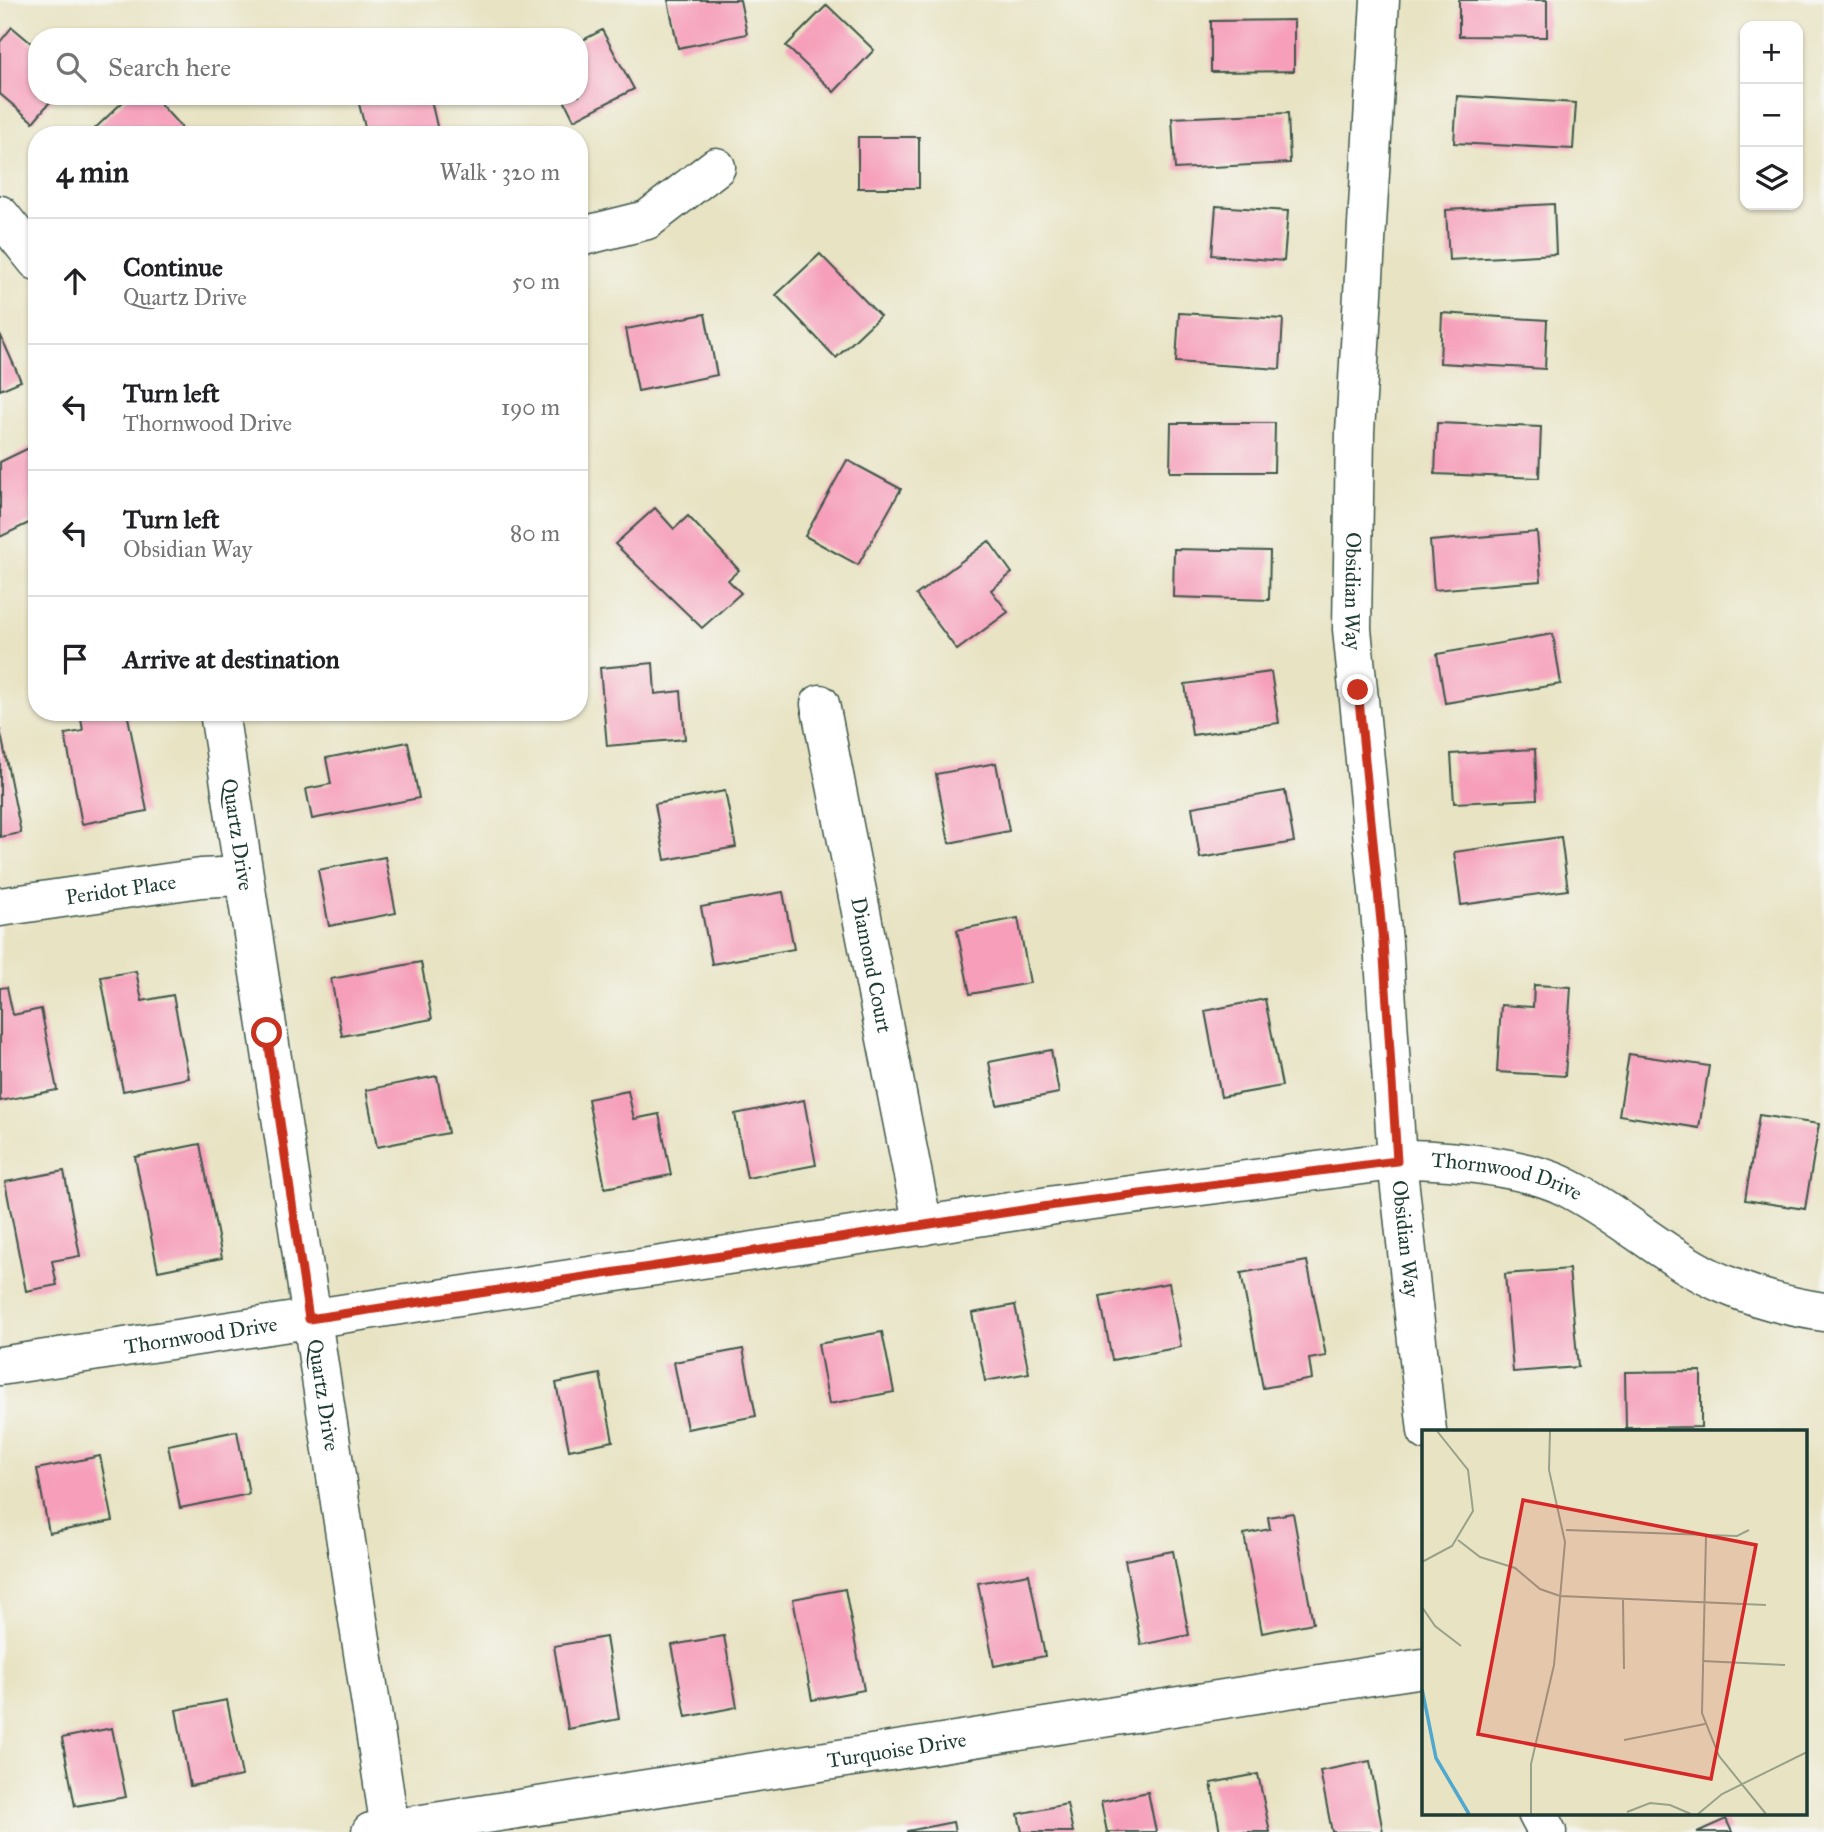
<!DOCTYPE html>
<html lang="en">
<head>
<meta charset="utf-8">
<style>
  body { margin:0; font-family:"IM FELL Great Primer",serif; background:#f6f6f6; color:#202124 }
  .controls { position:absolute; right:21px; top:21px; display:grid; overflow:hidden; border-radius:14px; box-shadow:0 2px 5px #0004 }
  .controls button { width:63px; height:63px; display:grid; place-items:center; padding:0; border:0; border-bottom:2px solid #e0e0e0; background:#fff; color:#202124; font:35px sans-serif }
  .stop { position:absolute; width:21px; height:21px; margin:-16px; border:5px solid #c8321e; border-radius:50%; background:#fff }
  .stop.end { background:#c8321e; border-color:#fff; box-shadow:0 2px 7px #0008 }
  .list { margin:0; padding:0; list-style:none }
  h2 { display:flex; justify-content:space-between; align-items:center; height:91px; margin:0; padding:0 28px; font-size:30px }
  h2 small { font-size:23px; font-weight:400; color:#757577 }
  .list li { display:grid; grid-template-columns:46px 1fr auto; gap:21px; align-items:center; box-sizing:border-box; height:126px; padding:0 28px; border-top:2px solid #e0e0e0 }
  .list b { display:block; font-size:26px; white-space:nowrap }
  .list p { margin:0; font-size:23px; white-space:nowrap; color:#757577 }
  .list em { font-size:23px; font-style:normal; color:#757577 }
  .icon { flex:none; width:38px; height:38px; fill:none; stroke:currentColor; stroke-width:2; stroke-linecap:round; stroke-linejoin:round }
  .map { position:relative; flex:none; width:1824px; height:1832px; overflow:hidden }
  .search { position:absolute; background:#fff; box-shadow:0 2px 5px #0004; left:28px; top:28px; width:560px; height:77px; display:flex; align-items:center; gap:18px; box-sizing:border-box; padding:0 24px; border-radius:28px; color:#757577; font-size:26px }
  .panel { position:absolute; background:#fff; box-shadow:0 2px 5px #0004; left:28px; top:126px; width:560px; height:595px; border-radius:28px }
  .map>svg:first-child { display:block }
  .building { fill:#f69eba }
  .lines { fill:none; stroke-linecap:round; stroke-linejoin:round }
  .minor-casing { stroke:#3d5649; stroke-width:41 }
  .minor { stroke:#fff; stroke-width:38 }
  .route { stroke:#c8321e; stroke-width:9 }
  .labels { text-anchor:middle; stroke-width:5; stroke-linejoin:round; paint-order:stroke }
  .street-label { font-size:21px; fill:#1f3d34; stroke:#f6f6f2 }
  .inset-river { fill:none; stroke:#51a8ce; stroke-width:3.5 }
  .inset-road { fill:none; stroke:#98a18a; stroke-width:2 }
  .view { fill:#d62828; fill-opacity:0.15; stroke:#d62828; stroke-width:3.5 }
  .inset-edge { fill:none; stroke:#1f3d34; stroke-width:3.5 }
</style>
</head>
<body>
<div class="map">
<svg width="1824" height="1832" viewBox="0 0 1824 1832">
  <rect width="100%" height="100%" fill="#f6f6f2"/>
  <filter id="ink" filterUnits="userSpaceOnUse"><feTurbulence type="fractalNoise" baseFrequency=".0143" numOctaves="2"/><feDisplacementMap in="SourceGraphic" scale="14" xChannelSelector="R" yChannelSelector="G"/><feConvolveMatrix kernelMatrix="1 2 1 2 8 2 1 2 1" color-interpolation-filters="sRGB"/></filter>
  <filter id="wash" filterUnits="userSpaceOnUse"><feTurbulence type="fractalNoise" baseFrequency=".00686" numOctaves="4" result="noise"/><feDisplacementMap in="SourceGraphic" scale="28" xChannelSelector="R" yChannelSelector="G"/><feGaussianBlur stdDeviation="1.57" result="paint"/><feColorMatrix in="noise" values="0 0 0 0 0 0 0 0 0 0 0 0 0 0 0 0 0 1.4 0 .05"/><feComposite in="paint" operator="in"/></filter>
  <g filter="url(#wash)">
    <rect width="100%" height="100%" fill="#e8e3c3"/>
    <g id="blocks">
      <g class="building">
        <path d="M668,0H740L747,34L678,48Z"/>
        <path d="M1459,0H1547V37L1459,36Z"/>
        <path d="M827,5L874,50L834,92L786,46Z"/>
        <path d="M1294,20V71L1211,72V21Z"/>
        <path d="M12,27L37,48V96H55L33,122L0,94V42Z"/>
        <path d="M602,30L634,89L574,120L562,96H579V42Z"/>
        <path d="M129,96H153L182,128L174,135H88Z"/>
        <path d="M357,96H430L439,135H367Z"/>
        <path d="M1457,96L1576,103L1573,149L1454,143Z"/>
        <path d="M1288,113L1290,163L1175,169L1172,118Z"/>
        <rect x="858" y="137" width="61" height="51"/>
        <path d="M1554,204L1556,254L1449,260L1446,210Z"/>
        <path d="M1216,206L1288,211L1284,261L1212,255Z"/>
        <path d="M820,254L880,316L836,358L776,295Z"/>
        <path d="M1179,313L1283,319L1280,369L1176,362Z"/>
        <path d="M1442,313L1547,320L1545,369L1440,363Z"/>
        <path d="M705,314L717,375L638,391L626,329Z"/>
        <path d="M0,334L21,381L0,390Z"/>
        <path d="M1171,423H1275L1274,472H1170Z"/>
        <path d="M1437,423L1541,427L1539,478L1435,474Z"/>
        <path d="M37,444V519L0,537V462Z"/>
        <path d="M847,460L901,489L858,565L805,536Z"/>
        <path d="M655,508L674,529L688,516L739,570L728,580L741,593L702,628L615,544Z"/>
        <path d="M1537,532L1541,581L1434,590L1430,541Z"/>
        <path d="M989,541L1012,573L991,590L1008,612L957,650L916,595Z"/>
        <path d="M1174,549L1270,551L1269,600L1173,597Z"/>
        <path d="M1553,634L1561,684L1445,703L1437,654Z"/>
        <path d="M653,663L655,694L681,691L685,739L607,746L600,668Z"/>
        <path d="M1271,672L1279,723L1192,735L1185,684Z"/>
        <path d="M80,712H127L147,811L82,824L65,734L83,731Z"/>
        <path d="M0,729L21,833L0,837Z"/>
        <path d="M408,742L419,798L312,819L306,789L331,784L326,758Z"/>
        <path d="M1535,749L1537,799L1454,803L1451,754Z"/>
        <path d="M996,763L1009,831L949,843L936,774Z"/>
        <path d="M725,791L736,847L665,860L655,804Z"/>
        <path d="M1285,791L1294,842L1200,858L1192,807Z"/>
        <path d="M1561,837L1568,890L1461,905L1454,852Z"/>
        <path d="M385,857L396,913L329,926L318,870Z"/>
        <path d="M783,892L794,949L712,964L701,907Z"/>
        <path d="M1018,918L1030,983L970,994L957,930Z"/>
        <path d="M421,962L432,1019L342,1036L331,979Z"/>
        <path d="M136,971L142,1001L173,995L189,1078L123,1091L101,977Z"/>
        <path d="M1534,985L1571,987L1565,1076L1497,1072L1501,1005L1533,1007Z"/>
        <path d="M7,987L13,1015L41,1009L57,1090L0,1101V988Z"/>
        <path d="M1265,999L1282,1086L1221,1097L1205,1011Z"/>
        <path d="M1051,1050L1059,1093L997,1105L989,1062Z"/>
        <path d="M1629,1054L1709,1066L1699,1128L1619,1115Z"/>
        <path d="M437,1076L448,1133L377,1147L366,1090Z"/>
        <path d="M628,1091L634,1119L659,1114L671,1175L605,1188L588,1099Z"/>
        <path d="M804,1100L816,1165L747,1178L735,1114Z"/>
        <path d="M1759,1115L1819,1124L1805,1209L1745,1200Z"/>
        <path d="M200,1144L222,1258L158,1271L135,1157Z"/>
        <path d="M64,1171L80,1256L52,1261L57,1285L26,1291L5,1182Z"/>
        <path d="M1307,1261L1326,1356L1309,1359L1312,1379L1263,1388L1241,1273Z"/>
        <path d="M1569,1269L1578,1367L1513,1372L1505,1274Z"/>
        <path d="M1169,1283L1181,1347L1112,1360L1100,1296Z"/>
        <path d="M1015,1305L1029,1373L985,1381L972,1313Z"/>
        <path d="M882,1332L894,1392L829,1404L818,1344Z"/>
        <path d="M743,1349L756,1416L687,1429L674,1362Z"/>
        <path d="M1701,1371V1427L1626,1428L1625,1372Z"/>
        <path d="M600,1374L613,1441L569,1450L556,1383Z"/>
        <path d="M237,1431L249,1494L180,1508L168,1445Z"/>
        <path d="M100,1456L113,1521L49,1533L37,1469Z"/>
        <path d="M1293,1513L1313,1623L1262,1633L1244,1534L1270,1529L1268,1517Z"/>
        <path d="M1173,1551L1189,1635L1141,1645L1125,1560Z"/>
        <path d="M1029,1574L1045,1656L994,1666L978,1583Z"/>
        <path d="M845,1589L864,1690L812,1700L793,1599Z"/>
        <path d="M724,1636L737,1707L686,1717L672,1645Z"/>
        <path d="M606,1637L619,1719L568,1729L554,1646Z"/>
        <path d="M227,1700L242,1776L190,1786L176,1710Z"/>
        <path d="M112,1728L126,1797L75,1806L62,1738Z"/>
        <path d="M1370,1761L1383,1832H1332L1320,1771Z"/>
        <path d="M1258,1774L1270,1832H1220L1211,1783Z"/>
        <path d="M1148,1792L1156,1832H1107L1101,1802Z"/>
        <path d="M1067,1804L1073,1832H1022L1018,1814Z"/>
        <path d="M1726,1819L1732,1832H1697Z"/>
        <path d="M953,1822L955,1832H907V1831Z"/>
      </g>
    </g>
  </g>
  <g filter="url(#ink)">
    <use href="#blocks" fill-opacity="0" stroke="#3d5649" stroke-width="2"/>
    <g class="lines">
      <g class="minor-casing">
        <g id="minor">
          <path id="s1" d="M1380,0L1355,432L1352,629L1383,942L1397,1161L1427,1431"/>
          <path d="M0,215L37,261"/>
          <path d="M579,237L647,220L716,167"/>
          <path id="s2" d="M820,704L923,1226"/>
          <path id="s3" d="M219,712L390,1829"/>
          <path id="s4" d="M0,907L201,878L242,876"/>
          <path id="s5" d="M0,1366L1062,1204L1409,1159C1453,1160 1527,1167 1566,1187C1622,1215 1669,1261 1726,1285C1758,1299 1790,1307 1824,1312"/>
          <path d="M1537,1813L1547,1832"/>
          <path id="s6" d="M371,1832L1423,1668"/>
        </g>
      </g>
      <use href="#minor" class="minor"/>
    </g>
  </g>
  <g class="lines" filter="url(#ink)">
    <path class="route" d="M267,1033L309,1319L1062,1204L1397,1161L1383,942L1358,690"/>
  </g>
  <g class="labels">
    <g class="street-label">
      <text dy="7" stroke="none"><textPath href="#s1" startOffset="592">Obsidian Way</textPath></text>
      <text dy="7" stroke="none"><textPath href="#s3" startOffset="124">Quartz Drive</textPath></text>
      <text dy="7" stroke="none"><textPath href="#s4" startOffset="122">Peridot Place</textPath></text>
      <text dy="7" stroke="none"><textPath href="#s2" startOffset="266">Diamond Court</textPath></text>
      <text dy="7" stroke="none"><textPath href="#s5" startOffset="1524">Thornwood Drive</textPath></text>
      <text dy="7" stroke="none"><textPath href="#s1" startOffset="1242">Obsidian Way</textPath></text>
      <text dy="7" stroke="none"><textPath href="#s5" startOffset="203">Thornwood Drive</textPath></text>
      <text dy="7" stroke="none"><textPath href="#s3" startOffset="691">Quartz Drive</textPath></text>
      <text dy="7" stroke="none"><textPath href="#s6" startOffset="532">Turquoise Drive</textPath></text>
    </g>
  </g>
  <g transform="translate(1422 1430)">
    <rect width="385" height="385" fill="#e8e3c3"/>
    <path class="inset-river" d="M0,259L14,328L47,384"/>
    <path class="inset-road" d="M144,100L315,106L327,100M284,106L280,283L297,326L344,384M36,110L58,127L93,138L118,159L138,166L344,175M0,132L30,116L51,81L46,40L15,1M201,170L202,239M0,177L13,196L39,216M280,231L363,235M202,310L283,294M205,382L228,373L248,375L269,384M109,384V334L132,235L143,112L127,40L128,1M276,384L300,364L385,322"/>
    <path class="view" d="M101,70L334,115L289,349L56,304Z"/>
    <rect width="385" height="385" class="inset-edge"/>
  </g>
</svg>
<div class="controls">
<button>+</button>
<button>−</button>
<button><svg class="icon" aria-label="layers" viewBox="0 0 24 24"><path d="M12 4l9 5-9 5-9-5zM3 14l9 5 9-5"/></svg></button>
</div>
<div class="stop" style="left:267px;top:1033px"></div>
<div class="stop end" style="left:1358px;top:690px"></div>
<div class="search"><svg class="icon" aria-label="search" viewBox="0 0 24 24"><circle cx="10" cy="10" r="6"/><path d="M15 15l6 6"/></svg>Search here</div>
<section class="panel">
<h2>4 min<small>Walk · 320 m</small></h2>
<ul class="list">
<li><svg class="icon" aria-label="ahead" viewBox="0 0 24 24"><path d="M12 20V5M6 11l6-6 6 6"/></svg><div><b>Continue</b><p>Quartz Drive</p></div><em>50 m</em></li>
<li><svg class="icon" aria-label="left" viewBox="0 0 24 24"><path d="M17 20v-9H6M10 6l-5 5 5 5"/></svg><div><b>Turn left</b><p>Thornwood Drive</p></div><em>190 m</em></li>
<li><svg class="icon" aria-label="left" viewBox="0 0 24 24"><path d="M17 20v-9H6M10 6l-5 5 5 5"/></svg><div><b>Turn left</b><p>Obsidian Way</p></div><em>80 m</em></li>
<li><svg class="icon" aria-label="arrive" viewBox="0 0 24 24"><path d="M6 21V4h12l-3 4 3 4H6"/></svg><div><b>Arrive at destination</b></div></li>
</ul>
</section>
</div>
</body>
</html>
